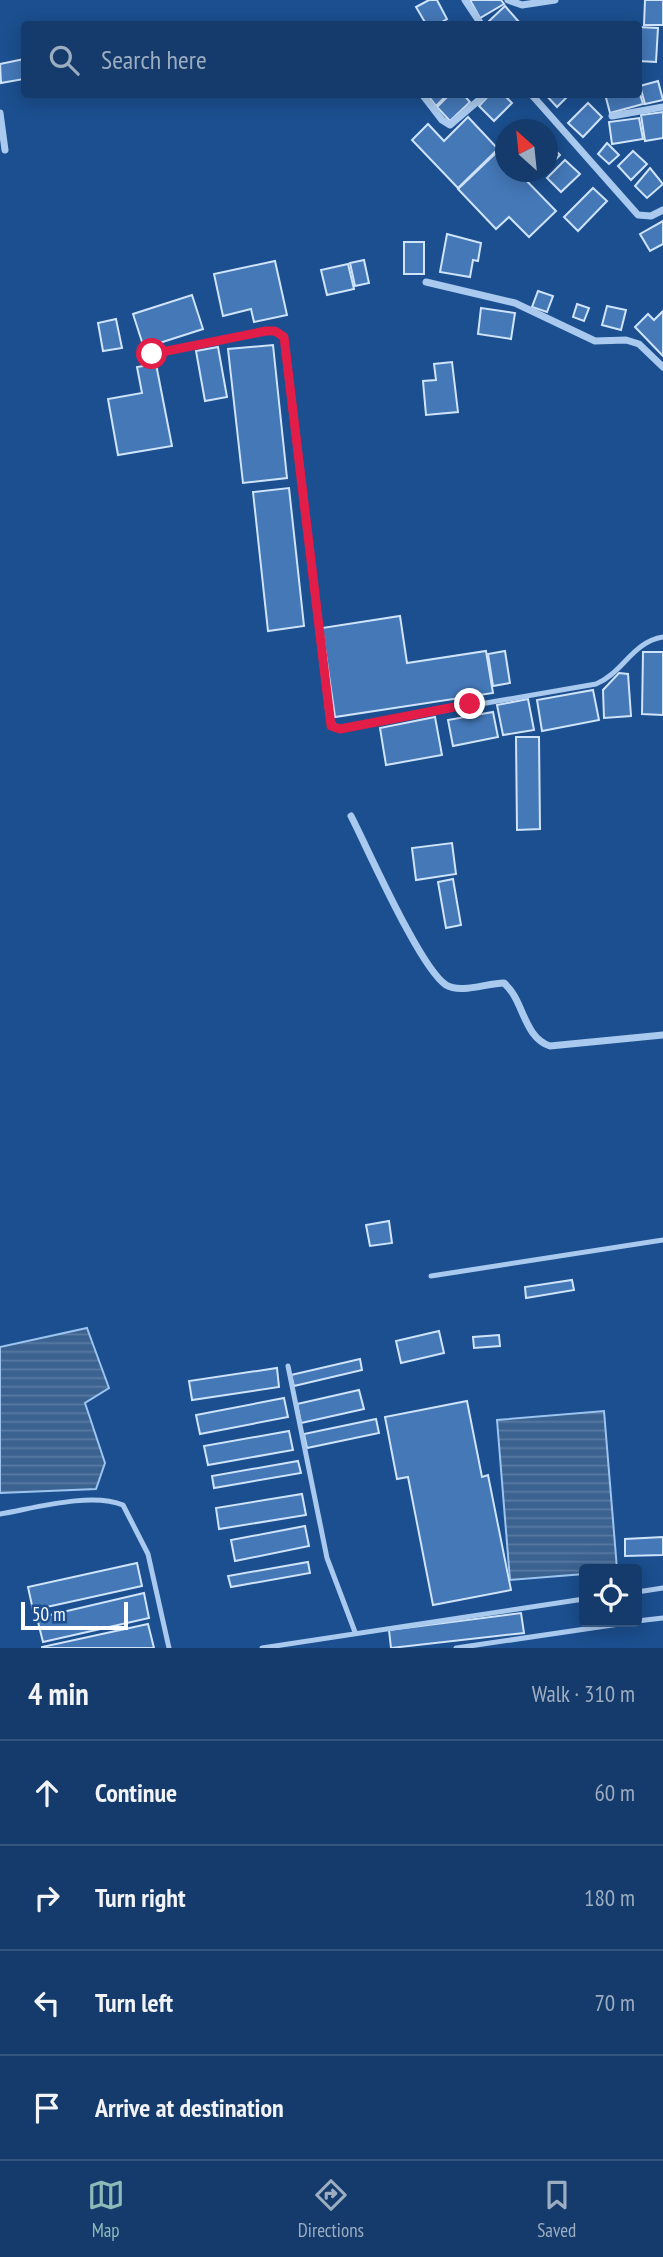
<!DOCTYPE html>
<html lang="en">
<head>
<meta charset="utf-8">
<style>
  body { margin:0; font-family:"PT Sans Narrow",sans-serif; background:#214673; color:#f1f3f6 }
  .controls { position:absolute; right:21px; bottom:21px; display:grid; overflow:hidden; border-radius:7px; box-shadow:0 4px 18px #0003 }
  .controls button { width:63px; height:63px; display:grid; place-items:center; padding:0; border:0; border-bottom:2px solid #33557e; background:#143b6b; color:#f1f3f6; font:35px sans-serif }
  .compass { position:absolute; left:495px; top:119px; width:63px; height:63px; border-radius:50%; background:#143b6b; box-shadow:0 4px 18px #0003; rotate:333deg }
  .scale { position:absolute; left:21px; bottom:18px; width:107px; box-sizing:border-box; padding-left:7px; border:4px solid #fff; border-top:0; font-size:19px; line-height:24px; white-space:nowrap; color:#fff; -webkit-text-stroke:5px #1b4f8f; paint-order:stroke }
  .stop { position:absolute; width:21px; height:21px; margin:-16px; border:5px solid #e11d48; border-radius:50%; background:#fff }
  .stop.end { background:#e11d48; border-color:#fff; box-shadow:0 2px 7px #0008 }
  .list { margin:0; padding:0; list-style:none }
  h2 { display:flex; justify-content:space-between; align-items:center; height:91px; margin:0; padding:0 28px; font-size:30px }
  h2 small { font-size:23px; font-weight:400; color:#9dadc1 }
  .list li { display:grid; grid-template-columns:46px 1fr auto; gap:21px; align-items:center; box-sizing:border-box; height:105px; padding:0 28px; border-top:2px solid #33557e }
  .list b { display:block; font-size:26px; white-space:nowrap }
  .list em { font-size:23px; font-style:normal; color:#9dadc1 }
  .icon { flex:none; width:38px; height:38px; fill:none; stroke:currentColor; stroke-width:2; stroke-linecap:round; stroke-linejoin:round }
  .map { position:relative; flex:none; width:663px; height:1648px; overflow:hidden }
  .search { position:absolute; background:#143b6b; box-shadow:0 4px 18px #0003; left:21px; right:21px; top:21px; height:77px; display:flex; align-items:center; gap:18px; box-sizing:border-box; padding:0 24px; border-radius:7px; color:#9dadc1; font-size:26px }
  .sheet { height:511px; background:#143b6b }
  nav { display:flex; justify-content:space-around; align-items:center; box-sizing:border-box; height:98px; border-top:2px solid #33557e; background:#143b6b; font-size:19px; color:#9dadc1 }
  nav a { display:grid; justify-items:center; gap:4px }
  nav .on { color:#8bbbb9 }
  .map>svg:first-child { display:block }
  .water { fill:url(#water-rules); stroke:#9cc4f0; stroke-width:2 }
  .building { fill:#4478b7; stroke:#cfe3fa; stroke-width:2 }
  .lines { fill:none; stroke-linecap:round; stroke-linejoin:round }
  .service { stroke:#a9c9ee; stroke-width:5 }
  .minor { stroke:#a9c9ee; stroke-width:7 }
  .route { stroke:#e11d48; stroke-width:9 }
</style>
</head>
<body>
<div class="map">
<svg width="663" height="1648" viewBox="0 0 663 1648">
  <defs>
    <pattern id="water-rules" width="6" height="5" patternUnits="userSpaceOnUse" patternTransform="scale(1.75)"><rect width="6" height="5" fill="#3c6290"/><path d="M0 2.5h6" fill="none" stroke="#597aa1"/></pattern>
  </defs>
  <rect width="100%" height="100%" fill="#1b4f8f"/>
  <g class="water">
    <path d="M87,1328L109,1388L85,1403L105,1463L96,1489L0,1493V1347Z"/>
    <path d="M604,1411L617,1569H584V1574L510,1580L497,1420Z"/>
  </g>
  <g class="building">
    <path d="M429,0H437L447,19L438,24H426L416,7Z"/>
    <path d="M470,0H501L504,4L480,18Z"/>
    <path d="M645,0H663V25H644Z"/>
    <path d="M505,6L519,22L490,24L488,22Z"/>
    <path d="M638,27L658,28L656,62L638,61Z"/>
    <path d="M24,59V79L1,83L0,64Z"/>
    <path d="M658,81L663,100L645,104L640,86Z"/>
    <path d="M638,87L643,104L610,113L605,94H638Z"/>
    <path d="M427,94H448L436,106Z"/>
    <path d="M450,94H463L470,102L450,121L437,107Z"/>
    <path d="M490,94H503L512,103L494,121L479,106Z"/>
    <path d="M545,94H570L557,107Z"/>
    <path d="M588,103L602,117L583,137L568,123Z"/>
    <path d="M663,112V138L645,141L641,115Z"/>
    <path d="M468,117L498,149L458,188L412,140L428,124L444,141Z"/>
    <path d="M639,118L643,139L612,144L609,122Z"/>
    <path d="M529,122L537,130H522Z"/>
    <path d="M548,143L560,155L548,167Z"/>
    <path d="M607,143L619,155L609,164L598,154Z"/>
    <path d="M498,151L505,159V172H518L556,211L529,237L509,217L496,229L458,189Z"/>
    <path d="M633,151L647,164L631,180L618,166Z"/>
    <path d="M565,160L580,174L561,192L547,178Z"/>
    <path d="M650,168L663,184L647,198L635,186Z"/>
    <path d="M593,188L607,201L578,231L564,217Z"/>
    <path d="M663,221V244L650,251L640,234Z"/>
    <path d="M447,234L481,243L478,261L473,260L470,277L440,272Z"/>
    <rect x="404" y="242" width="20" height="32"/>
    <path d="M364,260L369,283L355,286L350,263Z"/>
    <path d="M275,261L287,315L254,322L251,309L223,316L214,274Z"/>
    <path d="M348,264L354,289L327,295L321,270Z"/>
    <path d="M538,291L553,296L547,312L532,307Z"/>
    <path d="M192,295L203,329L144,348L133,314Z"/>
    <path d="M577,304L589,308L584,321L573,317Z"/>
    <path d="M607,306L626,310L621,330L602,325Z"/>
    <path d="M481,308L515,313L511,339L478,334Z"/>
    <path d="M663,311V356L635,327L648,314L654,320Z"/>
    <path d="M116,319L122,348L103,351L98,323Z"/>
    <path d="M273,345L287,478L243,483L228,349Z"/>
    <path d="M218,347L227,397L205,401L196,351Z"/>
    <path d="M452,362L458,412L426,415L423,381L436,380L434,364Z"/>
    <path d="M156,364L172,446L118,455L108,399L142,393L137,367Z"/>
    <path d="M289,488L304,626L268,631L253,492Z"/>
    <path d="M400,616L407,663L486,651L493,693L335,717L322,628Z"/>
    <path d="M505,651L510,683L493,686L488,654Z"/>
    <path d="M643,652H663V715L642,714Z"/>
    <path d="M619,673L628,674L631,716L604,718L603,690Z"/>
    <path d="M593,690L599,720L542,731L537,700Z"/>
    <path d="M528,699L534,730L503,735L497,705Z"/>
    <path d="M493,712L498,737L453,746L448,720Z"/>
    <path d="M435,717L442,755L386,765L380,728Z"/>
    <path d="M516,737H539L540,829L517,830Z"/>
    <path d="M452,843L456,874L416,880L412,848Z"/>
    <path d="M453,879L461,925L446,928L438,882Z"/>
    <path d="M389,1221L392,1243L370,1246L366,1225Z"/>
    <path d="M572,1280L574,1290L526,1298L525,1287Z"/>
    <path d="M439,1331L444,1353L401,1363L396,1341Z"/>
    <path d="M499,1335L500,1346L474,1348L473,1337Z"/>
    <path d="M360,1359L362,1370L294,1386L291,1375Z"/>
    <path d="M277,1368L279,1387L192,1400L189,1381Z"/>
    <path d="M359,1390L364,1409L301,1423L297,1404Z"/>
    <path d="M284,1398L288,1417L200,1434L196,1415Z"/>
    <path d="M467,1401L482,1477L488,1475L511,1590L433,1605L408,1477L397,1479L385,1417Z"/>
    <path d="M376,1419L379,1433L307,1448L304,1434Z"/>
    <path d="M289,1431L293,1450L208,1465L204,1446Z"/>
    <path d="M298,1461L301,1473L214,1488L212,1476Z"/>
    <path d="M302,1494L306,1515L219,1529L216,1508Z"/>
    <path d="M305,1526L309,1546L235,1561L231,1540Z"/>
    <path d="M663,1537V1555L625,1556V1539Z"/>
    <path d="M308,1562L310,1573L231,1587L228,1576Z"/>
    <path d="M137,1563L142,1586L33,1610L28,1587Z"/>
    <path d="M144,1593L149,1618L43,1642L37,1618Z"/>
    <path d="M521,1613L524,1633L391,1648L389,1630Z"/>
    <path d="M148,1624L154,1648H42V1647Z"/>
  </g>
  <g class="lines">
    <g class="service">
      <path d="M152,354L266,331H275L284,337L328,714L336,729L596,684C623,673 632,642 663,637"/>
      <path d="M431,1276L663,1240"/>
      <path d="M288,1366L327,1558L355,1632"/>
      <path d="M0,1514C35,1508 91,1492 123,1505L148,1554L169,1648"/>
      <path d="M637,1592L663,1588"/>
      <path d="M637,1621L663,1618"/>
      <path d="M262,1648L584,1599"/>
      <path d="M456,1648L633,1622"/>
    </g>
    <g class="minor">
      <path d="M465,0L481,24"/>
      <path d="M508,0L522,5L555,0"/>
      <path d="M422,94L442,120L450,125L486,94"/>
      <path d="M531,94L638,215L651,216L663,210"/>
      <path d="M0,113L5,150"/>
      <path d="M612,116L663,107"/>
      <path d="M426,282L515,303L595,341L626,340L639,344L663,367"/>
      <path d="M351,816C368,849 420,968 446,985C461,994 487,983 504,983C524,1000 523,1037 550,1046L663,1035"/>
    </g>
  </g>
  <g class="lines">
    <path class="route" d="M152,354L266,331H275L284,337L331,726L340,729L470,704"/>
  </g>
</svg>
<div class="controls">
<button><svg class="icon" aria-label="locate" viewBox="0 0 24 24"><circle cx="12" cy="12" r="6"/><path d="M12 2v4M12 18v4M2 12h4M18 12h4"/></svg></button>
</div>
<svg class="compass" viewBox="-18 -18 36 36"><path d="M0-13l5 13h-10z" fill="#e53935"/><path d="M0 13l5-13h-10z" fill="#9dadc1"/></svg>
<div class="scale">50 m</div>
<div class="stop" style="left:152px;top:354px"></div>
<div class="stop end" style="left:470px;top:704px"></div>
<div class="search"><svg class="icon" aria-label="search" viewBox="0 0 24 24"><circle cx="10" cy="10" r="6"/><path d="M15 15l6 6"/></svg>Search here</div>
</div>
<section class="sheet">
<h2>4 min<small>Walk · 310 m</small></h2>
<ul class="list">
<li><svg class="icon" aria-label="ahead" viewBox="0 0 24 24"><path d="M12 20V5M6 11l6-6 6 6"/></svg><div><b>Continue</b></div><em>60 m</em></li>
<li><svg class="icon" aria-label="right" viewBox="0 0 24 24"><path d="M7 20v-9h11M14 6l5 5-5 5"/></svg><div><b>Turn right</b></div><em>180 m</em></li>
<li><svg class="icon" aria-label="left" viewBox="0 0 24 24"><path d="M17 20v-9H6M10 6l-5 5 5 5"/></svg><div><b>Turn left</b></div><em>70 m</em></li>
<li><svg class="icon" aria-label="arrive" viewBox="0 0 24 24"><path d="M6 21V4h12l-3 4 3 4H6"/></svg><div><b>Arrive at destination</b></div></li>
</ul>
</section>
<nav>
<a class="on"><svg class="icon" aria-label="map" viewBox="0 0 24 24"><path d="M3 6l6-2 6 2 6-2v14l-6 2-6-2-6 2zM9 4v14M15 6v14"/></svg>Map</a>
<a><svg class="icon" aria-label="directions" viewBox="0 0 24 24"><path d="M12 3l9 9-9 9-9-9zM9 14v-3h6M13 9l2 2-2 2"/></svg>Directions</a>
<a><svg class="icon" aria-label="saved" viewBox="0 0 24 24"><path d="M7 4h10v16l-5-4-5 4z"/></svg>Saved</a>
</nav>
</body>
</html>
